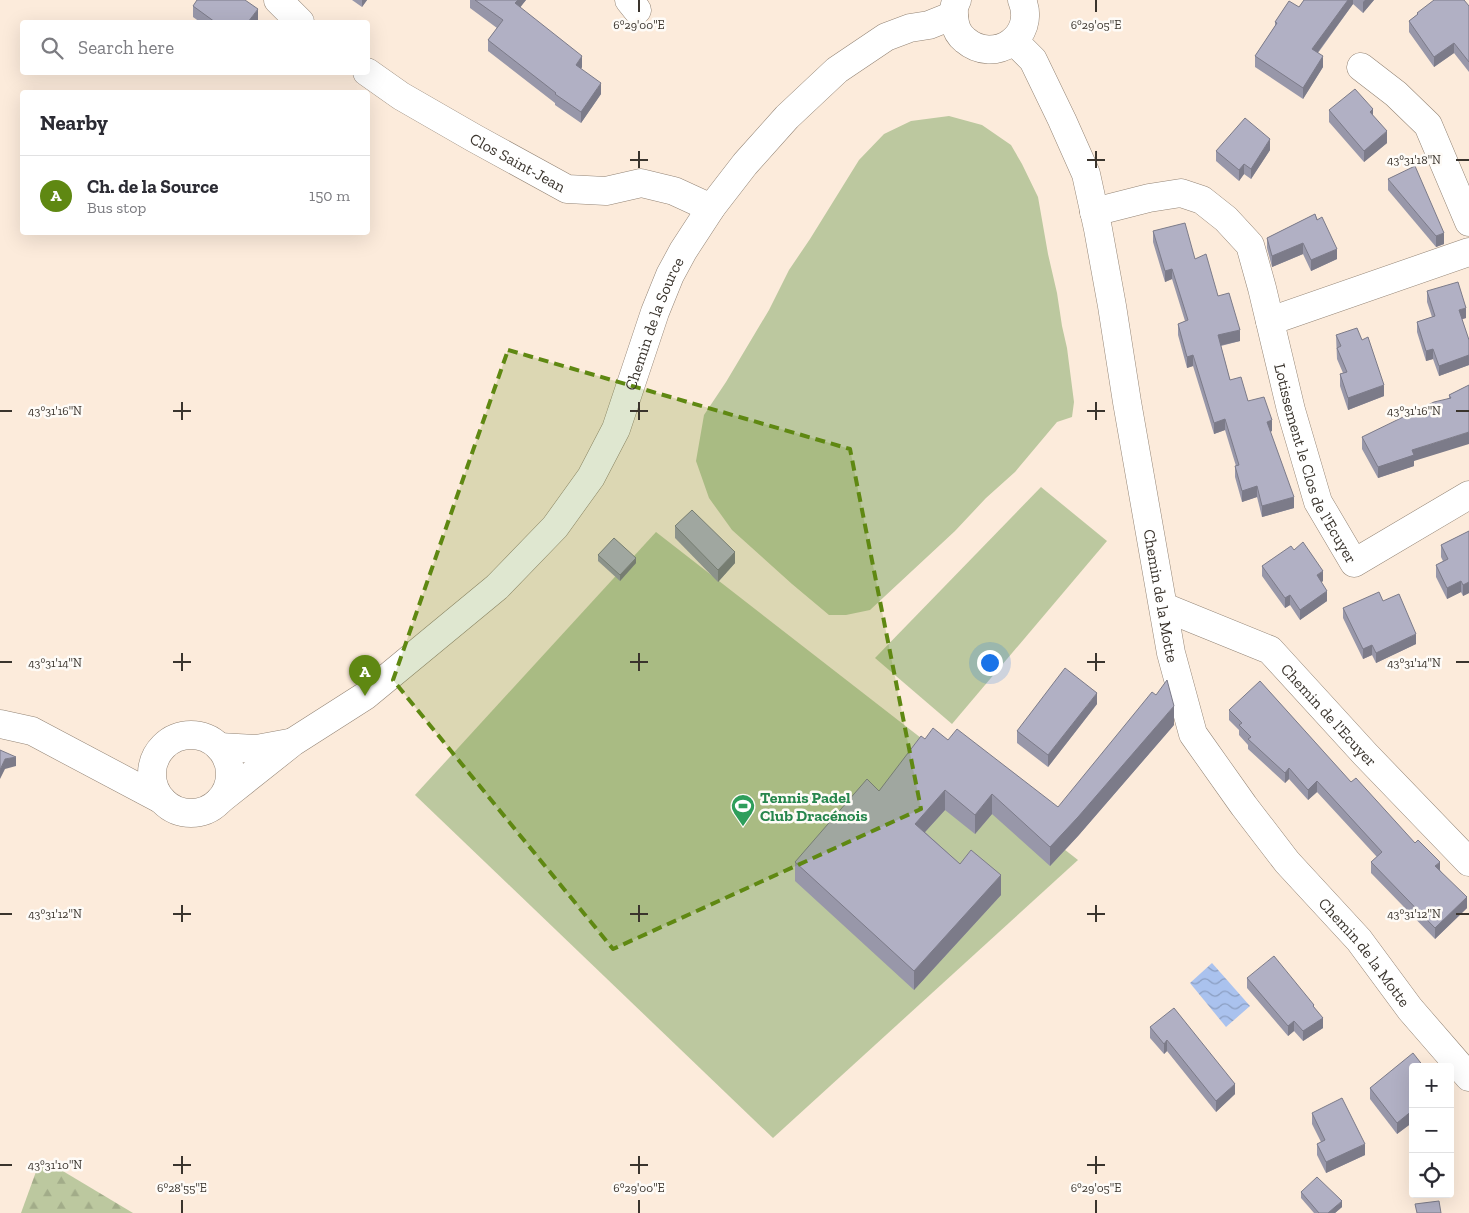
<!DOCTYPE html>
<html lang="en">
<head>
<meta charset="utf-8">
<style>
  body { margin:0; font-family:"Zilla Slab",serif; background:#f7f7f7; color:#2b2b33 }
  .controls { position:absolute; right:15px; bottom:15px; display:grid; overflow:hidden; border-radius:5px; box-shadow:0 5px 20px #0002 }
  .controls button { width:45px; height:45px; display:grid; place-items:center; padding:0; border:0; border-bottom:1px solid #e1e1e2; background:#fff; color:#2b2b33; font:25px sans-serif }
  .you { position:absolute; left:989px; top:662px; width:18px; height:18px; margin:-12px; border:4px solid #fff; border-radius:50%; background:#1a73e8; box-shadow:0 0 0 8px #1a73e833 }
  .badge { display:grid; place-items:center; width:32px; height:32px; border-radius:50%; background:#5f8812; color:#fff; font-size:16px; font-weight:700 }
  .pin { position:absolute; translate:-50% -41px; filter:drop-shadow(0 1px 2px #0008) }
  .pin::after { content:''; position:absolute; top:26px; width:18px; height:15px; background:inherit; clip-path:polygon(0 0,100% 0,50% 100%) }
  .list { margin:0; padding:0; list-style:none }
  h2 { display:flex; justify-content:space-between; align-items:center; height:65px; margin:0; padding:0 20px; font-size:21px }
  h2 small { font-size:16px; font-weight:400; color:#7c7c81 }
  .list li { display:grid; grid-template-columns:32px 1fr auto; gap:15px; align-items:center; box-sizing:border-box; height:80px; padding:0 20px; border-top:1px solid #e1e1e2 }
  .list b { display:block; font-size:19px; white-space:nowrap }
  .list p { margin:0; font-size:16px; white-space:nowrap; color:#7c7c81 }
  .list em { font-size:16px; font-style:normal; color:#7c7c81 }
  .icon { flex:none; width:28px; height:28px; fill:none; stroke:currentColor; stroke-width:2; stroke-linecap:round; stroke-linejoin:round }
  .map { position:relative; flex:none; width:1469px; height:1213px; overflow:hidden }
  .search { position:absolute; background:#fff; box-shadow:0 5px 20px #0002; left:20px; top:20px; width:350px; height:55px; display:flex; align-items:center; gap:12px; box-sizing:border-box; padding:0 18px; border-radius:5px; color:#7c7c81; font-size:19px }
  .panel { position:absolute; background:#fff; box-shadow:0 5px 20px #0002; left:20px; top:90px; width:350px; height:145px; border-radius:5px }
  .map>svg:first-child { display:block }
  .grass { fill:#bcc89f }
  .forest { fill:url(#forest-firs) }
  .water { fill:url(#water-waves) }
  .lines { fill:none; stroke-linecap:round; stroke-linejoin:round }
  .minor-casing { stroke:#938475; stroke-width:29 }
  .minor { stroke:#fff; stroke-width:28 }
  .wall { fill:#9897a9 }
  .shaded-wall { fill:#7c7b89 }
  .building { fill:#b1b0c4; stroke:#7c7b89 }
  .marked { fill:#5f8812; fill-opacity:0.2; stroke:#5f8812; stroke-width:4; stroke-dasharray:10 6; stroke-linejoin:round }
  .ticks { fill:none; stroke:#3a342d; stroke-width:2 }
  .labels { text-anchor:middle; stroke-width:5; stroke-linejoin:round; paint-order:stroke }
  .street-label { font-size:16px; fill:#3a342d; stroke:#fefbf7 }
  .leisure-label { font-size:16px; font-weight:bold; fill:#27864d; stroke:#fefbf7; text-anchor:start }
  .ticks-label { font-size:12px; text-anchor:middle; fill:#3a342d; stroke:#fefbf7; stroke-width:5; stroke-linejoin:round; paint-order:stroke }
</style>
</head>
<body>
<div class="map">
<svg width="1469" height="1213" viewBox="0 0 1469 1213">
  <defs>
    <pattern id="forest-firs" width="22" height="20" patternUnits="userSpaceOnUse" patternTransform="scale(1.25)"><rect width="22" height="20" fill="#bcc89f"/><path d="M5 1l3.5 6h-7zM16 11l3.5 6h-7z" fill="#a2ac89"/></pattern>
    <pattern id="water-waves" width="16" height="10" patternUnits="userSpaceOnUse" patternTransform="scale(1.25)"><rect width="16" height="10" fill="#aac2ee"/><path d="M0 5q4-4 8 0t8 0" fill="none" stroke="#8b9ec1"/></pattern>
  </defs>
  <rect width="100%" height="100%" fill="#fcebdb"/>
  <g class="grass">
    <path d="M949,116L982,125L1011,145L1022,164L1038,197L1048,254L1057,293L1062,326L1067,348L1074,402L1072,417L1057,422L1015,472L986,498L955,531L870,610L846,615H829L792,584L732,530L709,498L696,461L704,415L726,382L769,310L789,270L810,239L859,160L884,134L911,121Z"/>
    <path d="M1041,487L1107,541L952,724L875,658Z"/>
    <path d="M656,532L1078,860L773,1138L415,795Z"/>
  </g>
  <path class="forest" d="M41,1158L133,1213H21Z"/>
  <path class="water" d="M1212,963L1250,1006L1226,1027L1190,983Z"/>
  <g class="lines">
    <g class="minor-casing">
      <g id="minor">
        <path d="M278,0L300,22"/>
        <path d="M629,0L637,10"/>
        <path d="M957,0C953,7 953,15 955,23C956,29 960,36 965,40C994,65 1037,37 1022,0"/>
        <path id="s1" d="M1014,41L1033,60L1062,120L1086,174L1098,229L1112,306L1127,402L1171,653L1193,734L1244,806L1287,862L1359,940L1410,1009L1469,1077"/>
        <path d="M1361,67L1396,94L1428,125L1469,222"/>
        <path id="s2" d="M367,72L401,96L474,138L567,189L606,191L641,183L674,191L711,208"/>
        <path id="s3" d="M1094,212L1149,198L1181,193L1202,200L1226,219L1250,245L1262,288L1291,410L1318,502L1354,563L1469,495"/>
        <path d="M1270,321L1469,252"/>
        <path id="s4" d="M1164,607L1270,650L1365,754L1469,862"/>
        <path d="M0,724L32,731L162,800"/>
        <circle cx="191" cy="774" r="39"/>
        <path d="M219,747L256,749L289,743"/>
        <path id="s5" d="M220,800L293,742L365,696L497,587L555,527L591,477L616,429L655,312L670,275L683,251L711,208L745,164L787,117L837,70L886,37L910,28L929,25L954,15"/>
      </g>
    </g>
    <use href="#minor" class="minor"/>
  </g>
  <g class="wall">
    <path d="M352,0H367L362,7Z"/>
    <path d="M470,0H526L520,7L582,67L581,69L601,94L581,123L555,105V103L488,51V40L497,28L470,8Z"/>
    <path d="M1304,0H1374L1363,13L1353,4L1318,53L1323,67L1303,99L1255,67V56L1275,26V22L1299,7Z"/>
    <path d="M193,6L258,21L256,22H200L193,17Z"/>
    <path d="M1469,6V72L1454,53L1434,67L1409,32V21L1417,15V13Z"/>
    <path d="M1329,110L1373,116L1387,143L1364,162L1329,122Z"/>
    <path d="M1270,150L1251,179L1244,174L1239,181L1216,161V151Z"/>
    <path d="M1388,179L1444,244L1436,247L1388,190Z"/>
    <path d="M1315,214L1337,259L1311,271L1303,254L1272,267L1267,248V238Z"/>
    <path d="M1153,231L1195,259L1218,296L1240,341L1221,346L1230,380L1248,401L1272,431L1270,432L1294,508L1262,517L1257,497L1242,502L1235,477V466H1236L1225,430L1214,434L1193,366L1187,368L1178,335V324L1185,321L1172,279L1165,282L1153,242Z"/>
    <path d="M1427,291L1466,318L1462,319L1469,341V365L1439,376L1433,359L1426,361L1417,332V322L1432,317L1427,302Z"/>
    <path d="M1336,335L1384,396L1348,410L1340,386V374L1343,373L1337,359Z"/>
    <path d="M1469,385L1414,461V466L1378,478L1362,449V437L1449,398V395Z"/>
    <path d="M675,526L735,563L718,582L675,538Z"/>
    <path d="M1469,531V593L1463,596L1461,592L1447,599L1436,577V565L1443,561L1441,557V545Z"/>
    <path d="M1294,550L1323,581L1321,582L1327,601L1300,620L1290,605L1285,608L1262,576V566Z"/>
    <path d="M598,555L636,563L620,581L598,561Z"/>
    <path d="M1383,601L1416,644L1376,663L1372,655L1363,659L1343,618V608Z"/>
    <path d="M1097,704L1048,767L1017,743V731Z"/>
    <path d="M1229,710L1351,782L1440,870L1467,908L1435,939L1371,873V862L1377,857L1317,792L1308,800L1289,779L1285,783L1248,749V745L1239,735V730L1229,720Z"/>
    <path d="M1174,725L1078,836L1050,866L992,814L975,834L945,810L925,832L960,864L1001,895L914,990L795,881V862L879,791L925,739L948,740L1058,807Z"/>
    <path d="M1247,978L1314,1007L1323,1028L1303,1041L1294,1031L1288,1036L1247,988Z"/>
    <path d="M1150,1027L1235,1094L1216,1112L1167,1051L1164,1054L1150,1038Z"/>
    <path d="M1413,1067V1122L1397,1134L1370,1099V1088Z"/>
    <path d="M1312,1113L1365,1155L1326,1173L1317,1155V1144L1321,1142L1312,1124Z"/>
    <path d="M1301,1192L1342,1207L1335,1213H1314L1301,1198Z"/>
  </g>
  <g class="shaded-wall">
    <path d="M362,0H367L362,7Z"/>
    <path d="M518,0H526L515,14V3Z"/>
    <path d="M1348,0H1353V4L1312,60V49Z"/>
    <path d="M1365,0H1374L1363,13V2Z"/>
    <path d="M258,9V21L256,22H248Z"/>
    <path d="M1454,43V53L1434,67V57Z"/>
    <path d="M582,56V67L576,76V65Z"/>
    <path d="M1323,56V67L1303,99V88Z"/>
    <path d="M601,83V94L581,123V112Z"/>
    <path d="M1373,109V121L1370,112Z"/>
    <path d="M1387,131V143L1364,162V151Z"/>
    <path d="M1270,139V150L1251,179V169Z"/>
    <path d="M1244,164V174L1239,181V170Z"/>
    <path d="M1444,233V244L1436,247V236Z"/>
    <path d="M1303,243V254L1272,267V256Z"/>
    <path d="M1337,249V259L1311,271V260Z"/>
    <path d="M1172,269V279L1165,282V271Z"/>
    <path d="M1466,308V318L1459,320V310Z"/>
    <path d="M1240,330V341L1218,346V335Z"/>
    <path d="M1433,349V359L1426,361V351Z"/>
    <path d="M1193,355V366L1187,368V357Z"/>
    <path d="M1469,355V365L1439,376V366Z"/>
    <path d="M1384,385V396L1348,410V398Z"/>
    <path d="M1225,419V430L1214,434V423Z"/>
    <path d="M1272,420V431L1267,433V422Z"/>
    <path d="M1469,432V444L1414,461V466L1378,478V467L1412,450Z"/>
    <path d="M1257,486V497L1242,502V491Z"/>
    <path d="M1294,497V508L1262,517V506Z"/>
    <path d="M735,552V563L718,582V570Z"/>
    <path d="M636,558V563L620,581V575Z"/>
    <path d="M1323,571V581L1317,586V575Z"/>
    <path d="M1461,581V592L1447,599V588Z"/>
    <path d="M1469,582V593L1463,596V585Z"/>
    <path d="M1327,591V601L1300,620V610Z"/>
    <path d="M1290,595V605L1285,608V598Z"/>
    <path d="M1416,634V644L1376,663V653Z"/>
    <path d="M1372,645V655L1363,659V649Z"/>
    <path d="M1097,693V704L1048,767V755Z"/>
    <path d="M1174,706V725L1078,836L1050,866V847Z"/>
    <path d="M16,757V766L5,769L0,779V770L5,759Z"/>
    <path d="M1289,768V779L1285,783V773Z"/>
    <path d="M1317,781V792L1308,800V790Z"/>
    <path d="M945,790V810L915,843V824Z"/>
    <path d="M992,794V814L975,834V815Z"/>
    <path d="M1440,862V872L1435,866Z"/>
    <path d="M1001,875V895L914,990V971Z"/>
    <path d="M1467,897V908L1435,939V928Z"/>
    <path d="M1323,1018V1028L1303,1041V1031Z"/>
    <path d="M1294,1021V1031L1288,1036V1026Z"/>
    <path d="M1167,1040V1051L1164,1054V1044Z"/>
    <path d="M1235,1084V1094L1216,1112V1101Z"/>
    <path d="M1413,1110V1122L1397,1134V1123Z"/>
    <path d="M1365,1144V1155L1326,1173V1162Z"/>
    <path d="M1342,1201V1207L1335,1213H1328Z"/>
  </g>
  <g class="building">
    <path d="M197,0H245L258,9L248,22H215L193,6Z"/>
    <path d="M475,0H518L515,3L582,56L576,65L601,83L581,112L555,94L556,93L488,40L503,20Z"/>
    <path d="M1304,0H1348L1312,49L1323,56L1303,88L1255,56L1277,23L1275,22L1289,1L1299,7Z"/>
    <path d="M1434,0H1464L1469,6V62L1454,43L1434,57L1409,21L1418,14L1417,13Z"/>
    <path d="M1355,89L1373,109L1370,112L1387,131L1364,151L1329,110Z"/>
    <path d="M1245,118L1270,139L1251,169L1244,164L1239,170L1216,151Z"/>
    <path d="M1415,166L1444,233L1436,236L1388,179Z"/>
    <path d="M1315,214L1317,220L1322,217L1337,249L1311,260L1303,243L1272,256L1267,238Z"/>
    <path d="M1185,223L1195,259L1206,254L1218,296L1229,293L1240,330L1218,335L1230,380L1241,377L1248,401L1264,397L1272,420L1267,422L1294,497L1262,506L1257,486L1242,491L1235,466L1239,465L1225,419L1214,423L1193,355L1187,357L1178,324L1188,320L1172,269L1165,271L1153,231Z"/>
    <path d="M1458,282L1466,308L1459,310L1469,340V355L1439,366L1433,349L1426,351L1417,322L1435,316L1427,291Z"/>
    <path d="M1357,328L1362,340L1368,337L1384,385L1348,398L1340,374L1347,372L1337,348L1341,346L1336,335Z"/>
    <path d="M1469,385V432L1412,450L1414,455L1378,467L1362,437L1434,402L1451,398L1449,395Z"/>
    <path d="M692,510L735,552L718,570L675,526Z"/>
    <path d="M1469,531V582L1463,585L1461,581L1447,588L1436,565L1448,559L1441,545Z"/>
    <path d="M614,538L636,558L620,575L598,555Z"/>
    <path d="M1303,542L1323,571L1317,575L1327,591L1300,610L1290,595L1285,598L1262,566L1291,546L1294,550Z"/>
    <path d="M1379,592L1383,601L1399,594L1416,634L1376,653L1372,645L1363,649L1343,608Z"/>
    <path d="M1065,668L1097,693L1048,755L1017,731Z"/>
    <path d="M1167,680L1174,706L1078,817L1050,847L992,794L975,815L945,790L915,824L960,864L971,850L1001,875L914,971L795,862L867,779L879,791L921,736L925,739L933,728L948,740L957,729L1058,807L1152,692L1156,695Z"/>
    <path d="M1260,681L1351,782L1356,778L1415,843L1418,840L1440,862L1435,866L1467,897L1435,928L1371,862L1382,852L1317,781L1308,790L1289,768L1285,773L1248,739L1251,737L1239,725L1242,723L1229,710Z"/>
    <path d="M0,750L16,757L5,759L0,770Z"/>
    <path d="M1274,956L1314,1005L1313,1006L1323,1018L1303,1031L1294,1021L1288,1026L1247,978Z"/>
    <path d="M1174,1008L1235,1084L1216,1101L1167,1040L1164,1044L1150,1027Z"/>
    <path d="M1413,1053L1424,1067H1413V1110L1397,1123L1370,1088Z"/>
    <path d="M1342,1098L1365,1144L1326,1162L1317,1144L1325,1140L1312,1113Z"/>
    <path d="M1317,1177L1342,1201L1328,1213H1319L1301,1192Z"/>
    <path d="M1439,1201L1441,1213H1417L1415,1204Z"/>
  </g>
  <path class="marked" d="M508,350L850,449L921,809L613,949L393,680Z"/>
  <path class="ticks" d="M639,0V12M1096,0V12M639,151V168M1096,151V168M630,160H648M1087,160H1105M1456,160H1469M182,402V420M639,402V420M1096,402V420M0,411H12M173,411H191M630,411H648M1087,411H1105M1456,411H1469M182,653V671M639,653V671M1096,653V671M0,662H12M173,662H191M630,662H648M1087,662H1105M1456,662H1469M182,905V922M639,905V922M1096,905V922M0,914H12M173,914H191M630,914H648M1087,914H1105M1456,914H1469M182,1156V1174M639,1156V1174M1096,1156V1174M0,1165H12M173,1165H191M630,1165H648M1087,1165H1105M182,1200V1213M639,1200V1213M1096,1200V1213"/>
  <defs>
    <g id="stadium-pin" transform="scale(1.25)"><path d="M0 17L-7.5 6A9.5 9.5 0 1 1 7.5 6Z" fill="#2e9e5b" stroke="#fefbf7"/><path d="M0-5a6.5 5 0 1 0 0 10a6.5 5 0 1 0 0-10ZM-3.5-1.8h7v3.6h-7Z" fill="#fff"/></g>
  </defs>
  <g fill-rule="evenodd">
    <use href="#stadium-pin" x="743" y="806"/>
  </g>
  <g class="labels">
    <g class="street-label">
      <text dy="6" stroke="none"><textPath href="#s2" startOffset="176">Clos Saint-Jean</textPath></text>
      <text dy="6" stroke="none"><textPath href="#s5" startOffset="661">Chemin de la Source</textPath></text>
      <text dy="6" stroke="none"><textPath href="#s3" startOffset="406">Lotissement le Clos de l'Ecuyer</textPath></text>
      <text dy="6" stroke="none"><textPath href="#s1" startOffset="581">Chemin de la Motte</textPath></text>
      <text dy="6" stroke="none"><textPath href="#s4" startOffset="202">Chemin de l'Ecuyer</textPath></text>
      <text dy="6" stroke="none"><textPath href="#s1" startOffset="1001">Chemin de la Motte</textPath></text>
    </g>
    <g class="leisure-label">
      <text x="760" y="803">Tennis Padel<tspan x="760" dy="18">Club Dracénois</tspan></text>
    </g>
  </g>
  <g class="ticks-label">
    <text x="639" y="29">6°29'00"E</text>
    <text x="1096" y="29">6°29'05"E</text>
    <text x="1414" y="164">43°31'18"N</text>
    <text x="55" y="415">43°31'16"N</text>
    <text x="1414" y="415">43°31'16"N</text>
    <text x="55" y="667">43°31'14"N</text>
    <text x="1414" y="667">43°31'14"N</text>
    <text x="55" y="918">43°31'12"N</text>
    <text x="1414" y="918">43°31'12"N</text>
    <text x="55" y="1169">43°31'10"N</text>
    <text x="182" y="1192">6°28'55"E</text>
    <text x="639" y="1192">6°29'00"E</text>
    <text x="1096" y="1192">6°29'05"E</text>
  </g>
</svg>
<div class="controls">
<button>+</button>
<button>−</button>
<button><svg class="icon" aria-label="locate" viewBox="0 0 24 24"><circle cx="12" cy="12" r="6"/><path d="M12 2v4M12 18v4M2 12h4M18 12h4"/></svg></button>
</div>
<div class="you"></div>
<div class="pin badge" style="left:365px;top:696px">A</div>
<div class="search"><svg class="icon" aria-label="search" viewBox="0 0 24 24"><circle cx="10" cy="10" r="6"/><path d="M15 15l6 6"/></svg>Search here</div>
<section class="panel">
<h2>Nearby<small></small></h2>
<ul class="list">
<li><span class="badge">A</span><div><b>Ch. de la Source</b><p>Bus stop</p></div><em>150 m</em></li>
</ul>
</section>
</div>
</body>
</html>
